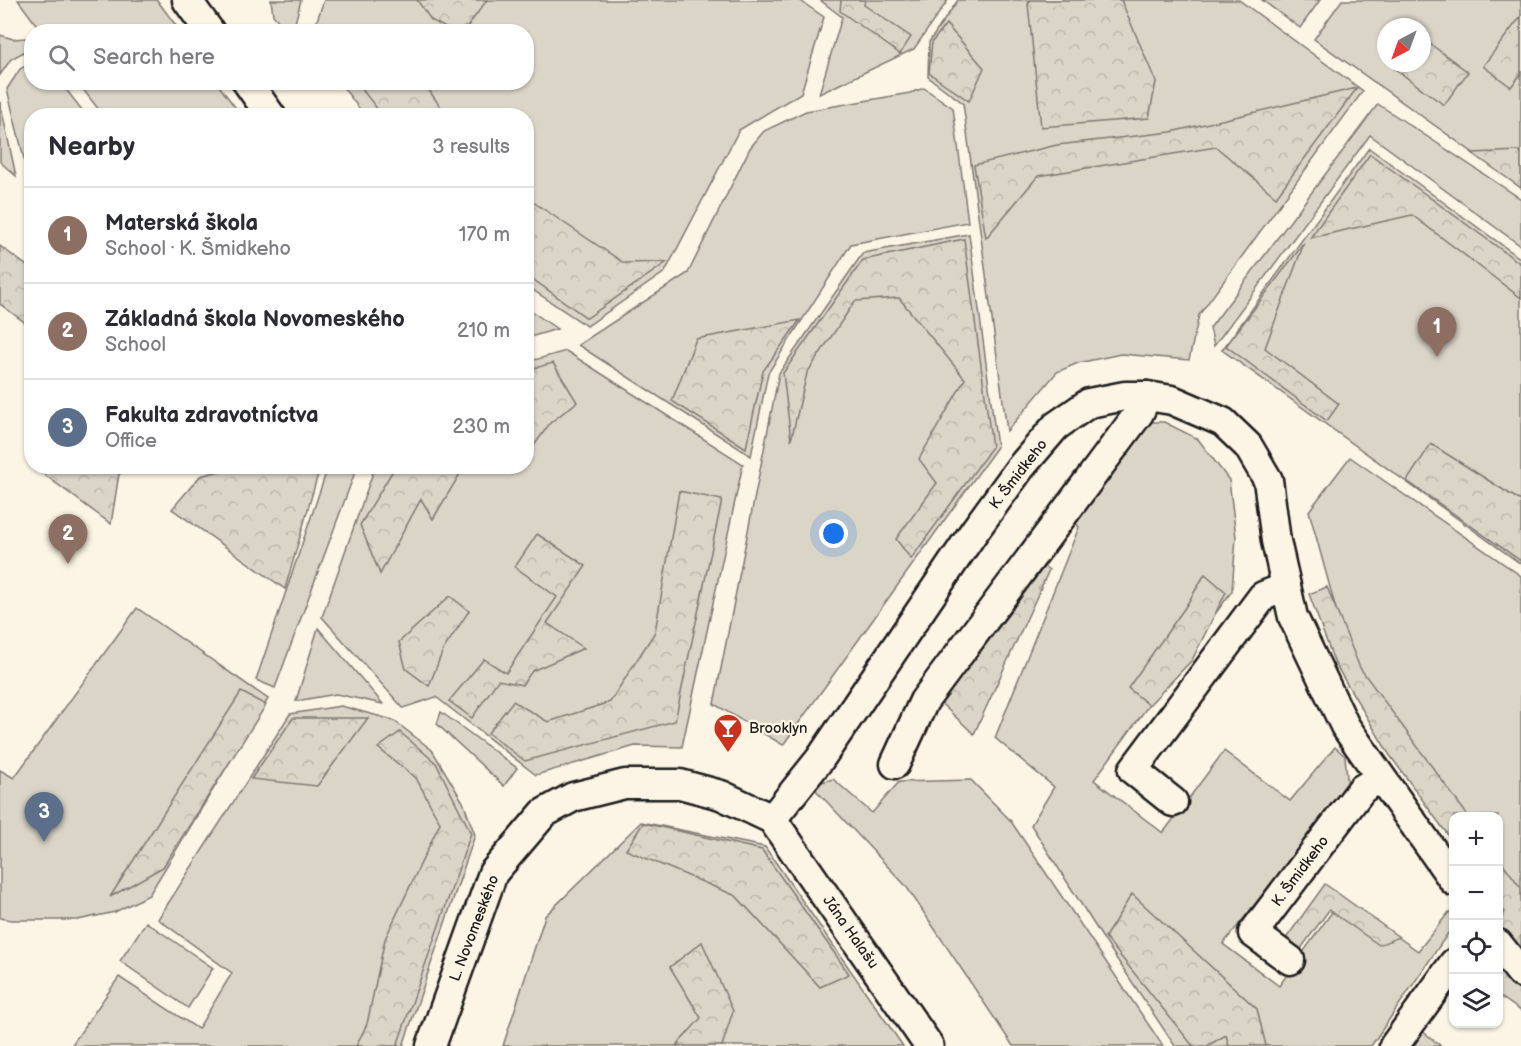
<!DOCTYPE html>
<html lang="en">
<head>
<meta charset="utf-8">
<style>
  body { margin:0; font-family:"Balsamiq Sans",sans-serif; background:#f7f7f7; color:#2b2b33 }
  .controls { position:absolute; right:18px; bottom:18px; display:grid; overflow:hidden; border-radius:12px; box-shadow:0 2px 4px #0004 }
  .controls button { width:54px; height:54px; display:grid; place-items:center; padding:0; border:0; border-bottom:2px solid #e1e1e2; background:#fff; color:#2b2b33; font:30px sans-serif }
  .compass { position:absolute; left:1377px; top:18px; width:54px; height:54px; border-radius:50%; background:#fff; box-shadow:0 2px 4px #0004; rotate:221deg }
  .you { position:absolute; left:834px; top:534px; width:21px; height:21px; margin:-15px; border:4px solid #fff; border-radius:50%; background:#1a73e8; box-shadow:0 0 0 9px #1a73e833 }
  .badge { display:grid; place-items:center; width:39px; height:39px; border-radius:50%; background:#c8321e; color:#fff; font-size:20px; font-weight:700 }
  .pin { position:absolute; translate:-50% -50px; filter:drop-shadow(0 2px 3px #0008) }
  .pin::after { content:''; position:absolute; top:32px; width:21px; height:18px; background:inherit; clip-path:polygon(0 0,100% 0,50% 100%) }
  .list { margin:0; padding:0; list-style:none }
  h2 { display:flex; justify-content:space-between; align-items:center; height:78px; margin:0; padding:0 24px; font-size:26px }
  h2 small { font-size:20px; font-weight:400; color:#7c7c81 }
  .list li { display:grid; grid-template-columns:39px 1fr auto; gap:18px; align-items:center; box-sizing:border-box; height:96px; padding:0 24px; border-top:2px solid #e1e1e2 }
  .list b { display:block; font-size:22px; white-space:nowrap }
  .list p { margin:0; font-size:20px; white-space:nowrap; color:#7c7c81 }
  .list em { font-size:20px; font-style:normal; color:#7c7c81 }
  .icon { flex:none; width:33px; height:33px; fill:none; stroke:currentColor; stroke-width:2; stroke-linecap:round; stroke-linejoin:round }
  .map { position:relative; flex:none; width:1521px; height:1046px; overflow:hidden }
  .search { position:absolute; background:#fff; box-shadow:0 2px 4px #0004; left:24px; top:24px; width:510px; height:66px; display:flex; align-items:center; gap:15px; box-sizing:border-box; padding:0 21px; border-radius:24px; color:#7c7c81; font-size:22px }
  .panel { position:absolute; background:#fff; box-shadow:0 2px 4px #0004; left:24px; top:108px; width:510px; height:366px; border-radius:24px }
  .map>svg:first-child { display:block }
  .green { fill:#dbd5c8; stroke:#7c7872; stroke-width:1.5; fill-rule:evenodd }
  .forest { fill:url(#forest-crowns); stroke:#7c7872; stroke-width:1.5 }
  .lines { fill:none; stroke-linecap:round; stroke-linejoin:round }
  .minor-casing { stroke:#1c1c1c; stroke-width:33 }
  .minor { stroke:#fcf5e5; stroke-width:28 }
  .labels { text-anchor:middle; stroke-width:4.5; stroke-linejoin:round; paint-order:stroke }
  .street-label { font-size:15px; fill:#1c1c1c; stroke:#fcf5e5 }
  .poi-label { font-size:15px; fill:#1c1c1c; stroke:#fcf5e5; text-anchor:start }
</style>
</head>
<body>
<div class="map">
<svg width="1521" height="1046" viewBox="0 0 1521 1046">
  <defs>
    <pattern id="forest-crowns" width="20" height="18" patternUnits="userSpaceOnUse" patternTransform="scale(1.5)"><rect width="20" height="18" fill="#dbd5c8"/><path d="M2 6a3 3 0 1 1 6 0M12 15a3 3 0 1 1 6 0" fill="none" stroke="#bbb6ab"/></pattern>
  </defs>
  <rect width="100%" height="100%" fill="#fcf5e5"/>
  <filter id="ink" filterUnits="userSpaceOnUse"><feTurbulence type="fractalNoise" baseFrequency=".0167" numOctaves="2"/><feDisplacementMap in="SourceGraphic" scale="12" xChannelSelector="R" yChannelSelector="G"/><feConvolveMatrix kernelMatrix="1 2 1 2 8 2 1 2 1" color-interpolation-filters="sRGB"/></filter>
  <g filter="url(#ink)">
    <g class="green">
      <path d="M18,0H157L180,31H41Z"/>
      <path d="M271,0H301L293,31H287L273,15Z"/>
      <path d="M324,0H799L824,17L801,93L739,130L665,272L587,326L527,286L526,116L364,115L340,83L526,82V32H313Z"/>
      <path d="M820,0H948L914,49L819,94L842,17Z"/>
      <path d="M958,0H1239L1363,91L1199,315L1189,360L1121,354L1078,363L1057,372L1007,431L963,103L928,77L929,42Z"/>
      <path d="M1262,0H1320L1300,28Z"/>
      <path d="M1342,0H1521V187L1314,39ZM1386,27H1422V63H1386Z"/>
      <path d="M0,35L13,39L26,38L31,48L11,59L0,75Z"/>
      <path d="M31,63L32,82L61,83L86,115L32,116L31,187L7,89L20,69Z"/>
      <path d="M78,83H217L241,115H103Z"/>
      <path d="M924,88L953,108L968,222L851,244L768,373L751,456L578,345L688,273L750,148L764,131L806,111L910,93Z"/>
      <path d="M0,102L16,176L0,162Z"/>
      <path d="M1378,104L1521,199V246L1370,135L1214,346L1210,328Z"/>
      <path d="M1369,148L1521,259V564L1222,350Z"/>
      <path d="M969,234L997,447L783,745L714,704L779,373L863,253Z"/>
      <path d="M527,308L557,329L527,338Z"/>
      <path d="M566,351L743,464L682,747L635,746L536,775L436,697L403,708L322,617L375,467L526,466L527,362Z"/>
      <path d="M1139,422H1164L1198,439L1229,480L1236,537L1232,591L1094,780L1163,833L1224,751L1290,801L1335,747L1345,756L1348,788L1223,944L1279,986L1342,898L1418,951L1449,912L1453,915V926L1371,1046H1175L1104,940L1031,825L1054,787L995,738L1079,527L1072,519Z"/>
      <path d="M1350,457L1521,576V907L1499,875L1498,816H1457L1351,664L1309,511Z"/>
      <path d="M328,467H357L275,688L256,680Z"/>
      <path d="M137,608L268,699L149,895L115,912L78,920H11L0,918V770L14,778Z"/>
      <path d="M318,628L383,704L336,694L296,701Z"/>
      <path d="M341,706L393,720L432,750L463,802L475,835L403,1046H71L119,977L198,1029L232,973L158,919L290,714Z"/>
      <path d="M441,712L517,768L504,786L437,724Z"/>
      <path d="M833,779L872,813L899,782L971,780L1010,820L1163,1046H1013L906,886L811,785Z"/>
      <path d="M641,822L765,847L903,1046H503L545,916Z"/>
      <path d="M146,922L213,968L188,1008L120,961Z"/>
      <path d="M1417,1027L1441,1046H1403Z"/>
    </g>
    <g class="forest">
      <path d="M417,0H487L468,26L453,32L431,20Z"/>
      <path d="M841,0H865L864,5L911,37L900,54L840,11Z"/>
      <path d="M1031,0H1121L1156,82L1149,118L1041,127L1028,4Z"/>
      <path d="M1521,16V74L1511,87L1483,66Z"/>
      <path d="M946,24L984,68L969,101L929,73L932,42Z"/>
      <path d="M1422,38L1468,72L1444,105L1387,63H1422Z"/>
      <path d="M357,83H424L446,115H382Z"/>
      <path d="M1357,88L1276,197L1216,147L1038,176L986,238L974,165L1057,145L1171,132Z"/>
      <path d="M1521,151V188L1472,153Z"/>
      <path d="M1370,154L1521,264V298L1412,215L1310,238Z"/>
      <path d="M527,198L624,263L667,262L587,318L527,275Z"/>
      <path d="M964,239L992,447L911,559L896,539L937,483L919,459L965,379L899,298L855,301L807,373L791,440L783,373L863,260Z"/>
      <path d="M1304,243L1265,348L1339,404L1327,421L1226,346Z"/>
      <path d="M0,246L31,269V327L0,304Z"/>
      <path d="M800,320L763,371L746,448L672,401L696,339Z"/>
      <path d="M553,363L577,402L550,423L533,447L527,448V370Z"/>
      <path d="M1431,444L1521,501V561L1407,481Z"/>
      <path d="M34,467H138L119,474L111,524Z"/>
      <path d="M236,467H320L285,589L172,509L200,476Z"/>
      <path d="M395,467H464L433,519L421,499L380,574L360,525Z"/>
      <path d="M679,491L722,500L675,721L525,761L488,733L513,701L548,722L610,702L655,632Z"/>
      <path d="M537,534L586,566L547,623L584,648L532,671L522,685L498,680L472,718L449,701L484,659L506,673L557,597L515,567Z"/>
      <path d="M1037,561L1049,570L974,734L933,696Z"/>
      <path d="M1205,574L1226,592L1192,660L1149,705L1128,688L1186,606Z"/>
      <path d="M1327,587L1360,668L1468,816H1454L1453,842L1389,754L1335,664L1309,594Z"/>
      <path d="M450,596L469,611L443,650L429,686L406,669L399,642Z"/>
      <path d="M241,692L266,705L163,867L110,897Z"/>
      <path d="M293,718H368L317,786L251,779Z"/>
      <path d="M400,732L436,763L471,833L397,1046H356L367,1024L385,939L440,823L416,778L378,748Z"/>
      <path d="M643,823L762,850L849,974L820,987L736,896L626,850Z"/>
      <path d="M1499,858L1521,888V1011L1498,995L1499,923L1505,912L1499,904Z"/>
      <path d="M1325,884L1399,937L1379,945L1329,910L1297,954L1282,944Z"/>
      <path d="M1132,894L1257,1009L1266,1046H1229L1226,1035L1207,1046H1193L1105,937Z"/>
      <path d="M702,942L733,1011L722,1046H676L701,1018L670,967Z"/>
    </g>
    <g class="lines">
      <g class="minor-casing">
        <g id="minor">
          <path d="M187,0L210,32"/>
          <path d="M247,82L271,116"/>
          <path d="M895,764L924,701L1139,413L1147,396"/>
          <path d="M1173,802L1133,770L1263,596L1286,587"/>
          <path d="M772,819L820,759L973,533L1020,468L1056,426L1089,403L1125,396H1147L1172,400L1223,422L1248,446L1268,480L1276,541L1293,617L1345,726L1454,881"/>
          <path d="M1498,944L1521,973"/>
          <path d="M1290,960L1253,933L1362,789L1380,778"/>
          <path d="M431,1046L493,873L544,813L573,797L625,784H680L721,795L772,819L929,1046"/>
          <path d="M1394,1046L1454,963"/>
        </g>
      </g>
      <use href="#minor" class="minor"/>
    </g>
  </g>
  <defs>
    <g id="bar-pin" transform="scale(1.5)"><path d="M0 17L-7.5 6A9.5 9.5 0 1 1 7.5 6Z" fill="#c8321e" stroke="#fcf5e5"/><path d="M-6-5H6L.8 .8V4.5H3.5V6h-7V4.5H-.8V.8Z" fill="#fff"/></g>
  </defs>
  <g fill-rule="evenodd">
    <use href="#bar-pin" x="728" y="728"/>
  </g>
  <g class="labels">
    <g class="street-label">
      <text transform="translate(1018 474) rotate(-52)" y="5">K. Šmidkeho</text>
      <text transform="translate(1300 871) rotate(-53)" y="5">K. Šmidkeho</text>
      <text transform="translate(474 928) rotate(-69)" y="5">L. Novomeského</text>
      <text transform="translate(851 932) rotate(55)" y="5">Jána Halašu</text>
    </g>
    <g class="poi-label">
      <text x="749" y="733">Brooklyn</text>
    </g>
  </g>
</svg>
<div class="controls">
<button>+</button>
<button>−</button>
<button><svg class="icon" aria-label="locate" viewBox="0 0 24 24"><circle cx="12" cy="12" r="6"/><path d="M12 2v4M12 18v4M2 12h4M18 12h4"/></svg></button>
<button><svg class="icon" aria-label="layers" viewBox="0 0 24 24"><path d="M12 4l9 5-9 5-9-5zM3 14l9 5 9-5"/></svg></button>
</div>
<svg class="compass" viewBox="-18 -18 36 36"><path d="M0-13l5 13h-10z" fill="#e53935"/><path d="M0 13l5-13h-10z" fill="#7c7c81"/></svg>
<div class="you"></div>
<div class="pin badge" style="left:1437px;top:357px;background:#8d6e63">1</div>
<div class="pin badge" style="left:68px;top:564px;background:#8d6e63">2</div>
<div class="pin badge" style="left:44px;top:842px;background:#5c6f8a">3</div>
<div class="search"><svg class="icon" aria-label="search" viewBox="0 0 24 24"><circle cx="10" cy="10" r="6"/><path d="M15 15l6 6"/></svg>Search here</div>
<section class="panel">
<h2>Nearby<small>3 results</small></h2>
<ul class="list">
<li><span class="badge" style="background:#8d6e63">1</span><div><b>Materská škola</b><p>School · K. Šmidkeho</p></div><em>170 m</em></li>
<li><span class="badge" style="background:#8d6e63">2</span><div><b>Základná škola Novomeského</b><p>School</p></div><em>210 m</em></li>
<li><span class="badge" style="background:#5c6f8a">3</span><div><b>Fakulta zdravotníctva</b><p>Office</p></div><em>230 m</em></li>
</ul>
</section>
</div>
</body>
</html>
